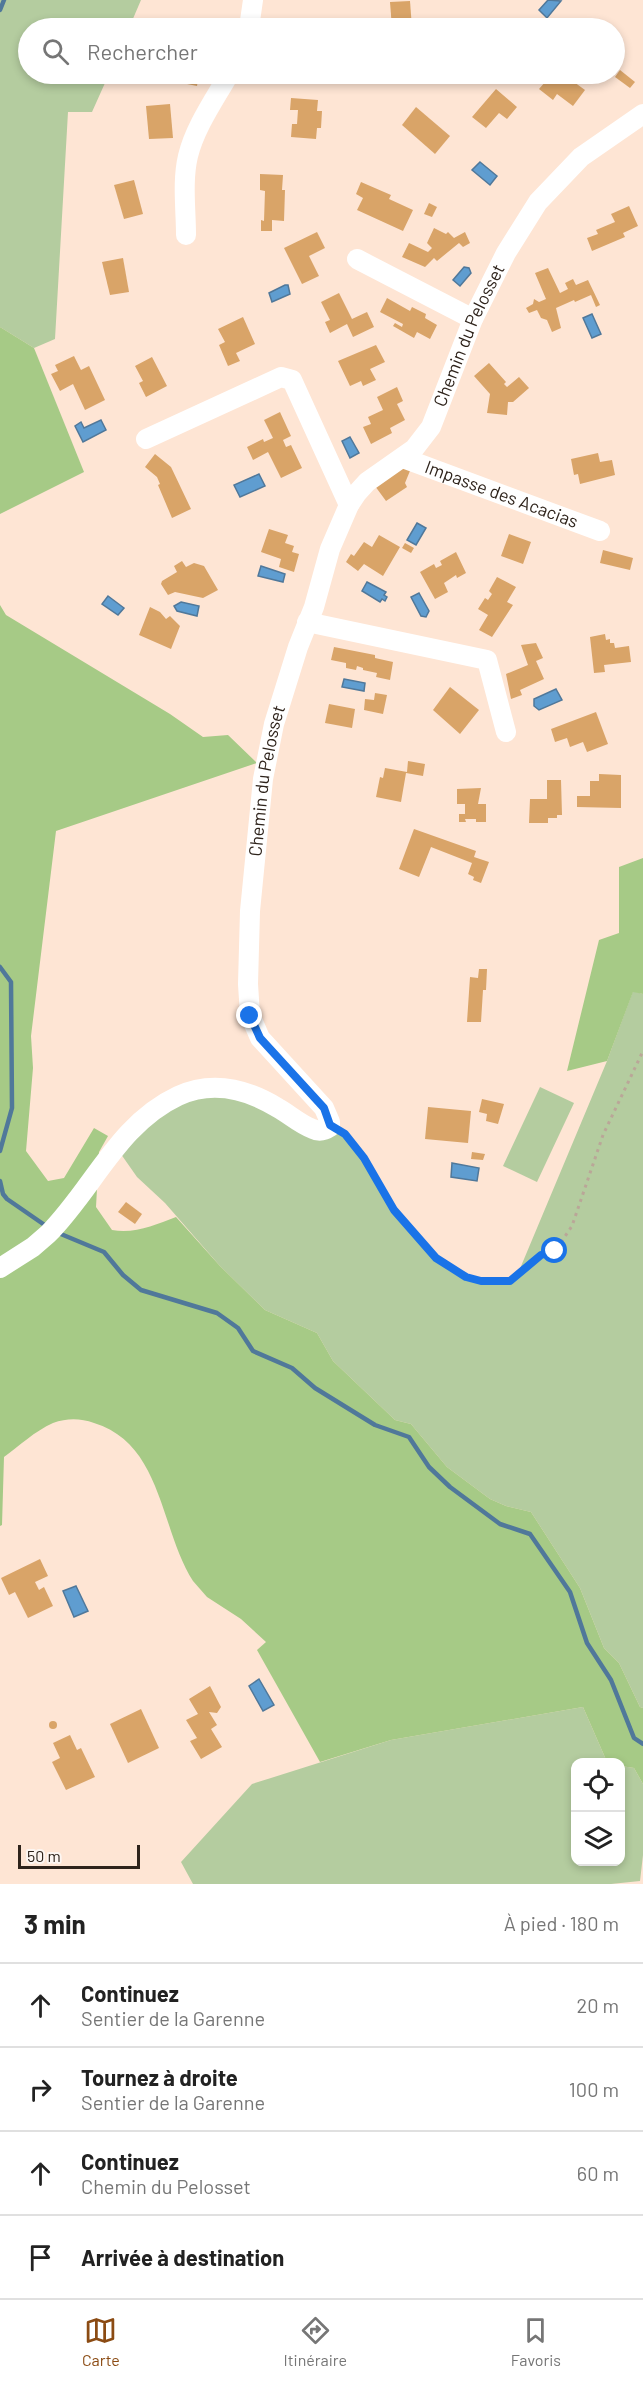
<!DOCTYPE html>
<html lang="fr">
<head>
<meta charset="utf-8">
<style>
  body { margin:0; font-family:Barlow,sans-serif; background:#f6f6f6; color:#222 }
  .controls { position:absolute; right:18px; bottom:18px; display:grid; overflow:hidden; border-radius:12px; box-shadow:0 3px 9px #0003 }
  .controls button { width:54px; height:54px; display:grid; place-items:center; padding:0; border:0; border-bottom:2px solid #e0e0e0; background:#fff; color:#222; font:30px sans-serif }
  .scale { position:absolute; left:18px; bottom:15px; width:122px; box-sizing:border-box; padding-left:6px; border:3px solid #2e231b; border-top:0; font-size:16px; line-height:21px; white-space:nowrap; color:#2e231b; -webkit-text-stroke:4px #fdf6f2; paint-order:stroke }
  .stop { position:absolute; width:18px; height:18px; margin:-14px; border:4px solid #1a73e8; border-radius:50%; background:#fff }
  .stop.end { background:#1a73e8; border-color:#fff; box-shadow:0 2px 6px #0008 }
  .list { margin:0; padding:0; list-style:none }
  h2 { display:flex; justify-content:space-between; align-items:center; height:78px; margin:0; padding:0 24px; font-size:26px }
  h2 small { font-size:20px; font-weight:400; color:#767676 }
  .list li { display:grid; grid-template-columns:39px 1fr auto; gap:18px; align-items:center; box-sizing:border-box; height:84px; padding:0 24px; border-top:2px solid #e0e0e0 }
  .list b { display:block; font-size:22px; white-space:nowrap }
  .list p { margin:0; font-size:20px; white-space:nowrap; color:#767676 }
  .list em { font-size:20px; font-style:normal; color:#767676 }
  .icon { flex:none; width:33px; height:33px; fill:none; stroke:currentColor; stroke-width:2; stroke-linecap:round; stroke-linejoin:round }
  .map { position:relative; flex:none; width:643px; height:1884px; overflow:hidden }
  .search { position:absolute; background:#fff; box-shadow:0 3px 9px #0003; left:18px; right:18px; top:18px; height:66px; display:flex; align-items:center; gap:15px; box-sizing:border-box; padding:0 21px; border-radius:33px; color:#767676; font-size:22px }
  .sheet { height:414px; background:#fff }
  nav { display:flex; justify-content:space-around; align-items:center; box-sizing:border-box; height:84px; border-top:2px solid #e0e0e0; background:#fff; font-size:16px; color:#767676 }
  nav a { display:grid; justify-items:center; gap:3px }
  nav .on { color:#8b4b13 }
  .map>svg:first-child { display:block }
  .green { fill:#b4cc9f }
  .forest { fill:#a6ca86 }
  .water { fill:#5f9dd0; stroke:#50789a; stroke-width:1.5 }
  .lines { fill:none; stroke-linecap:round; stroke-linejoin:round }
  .stream { stroke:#50789a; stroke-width:4.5 }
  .building { fill:#d9a468 }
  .path { stroke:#baa698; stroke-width:3; stroke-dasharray:3 4.5; stroke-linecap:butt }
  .minor { stroke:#fff; stroke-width:20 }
  .route { stroke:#1a73e8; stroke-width:8 }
  .labels { text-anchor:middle; stroke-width:4.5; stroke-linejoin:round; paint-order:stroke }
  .street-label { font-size:18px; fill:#2e231b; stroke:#fdf6f2 }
</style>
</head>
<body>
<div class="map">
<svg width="643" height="1884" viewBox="0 0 643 1884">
  <rect width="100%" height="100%" fill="#fee5d4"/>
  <g class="green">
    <path d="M0,0H141L129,28H28V74H109L92,112H68L55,339L34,348L0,327Z"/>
    <path d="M633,991L643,994V1708L640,1707L619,1663L604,1648L580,1588L531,1512L506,1506L490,1499L447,1467L411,1424L395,1420L333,1361L317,1333L265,1310L220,1266L165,1203L137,1177L116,1147L191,1091L276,1106L330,1125L345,1134L364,1158L395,1211L436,1258L467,1277L481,1281H509L519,1271L607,1061Z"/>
    <path d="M540,1087L574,1103L537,1182L503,1166Z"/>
    <path d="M583,1707L607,1762H576V1862H620L621,1766L634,1768L643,1784V1855L640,1881L611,1884H193L181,1862L252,1784L391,1740Z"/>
  </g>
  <g class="forest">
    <path d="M0,327L34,348L84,472L0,514Z"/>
    <path d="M0,605L6,615L170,714L203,737L228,735L257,763L56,831L31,1036L33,1068L26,1151L48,1181L64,1178L94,1128L108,1136L99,1152L96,1207L112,1230C135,1234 155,1225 176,1217L220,1266L265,1310L317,1333L333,1361L395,1420L411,1424L447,1467L490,1499L506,1506L531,1512L580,1588L604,1648L619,1663L640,1707L643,1708V1784L634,1768L621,1766L620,1762H607L583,1707L391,1740L320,1762L257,1650L266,1642L241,1619L207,1597L193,1581C160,1530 163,1444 94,1423C80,1418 67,1418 53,1423C35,1431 19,1446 4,1457L2,1525L0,1526Z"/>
    <path d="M643,858V994L633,992L607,1061L567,1071L599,940L619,933V867Z"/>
  </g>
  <g class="water">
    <path d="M548,0L561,1L547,18L539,10Z"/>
    <path d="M480,162L497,176L490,185L472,170Z"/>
    <path d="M464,267L469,268L471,273L460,286L453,280Z"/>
    <path d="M285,285H288L290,294L272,302L269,293Z"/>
    <path d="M592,314L601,334L592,338L583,318Z"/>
    <path d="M101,420L106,430L83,442L75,426L81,422L84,428Z"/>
    <path d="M350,437L359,453L350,458L342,441Z"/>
    <path d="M259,474L265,486L240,497L234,485Z"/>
    <path d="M417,523L426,528L416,545L407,540Z"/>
    <path d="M261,566L285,574L283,582L258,576Z"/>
    <path d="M367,582L386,592L384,595L387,597L385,601L382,599L380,602L362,591Z"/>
    <path d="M419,593L429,611L426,617L421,616L411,597Z"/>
    <path d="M108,596L124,608L118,615L102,604Z"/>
    <path d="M181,602L199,606L197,616L177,611L174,606Z"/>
    <path d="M344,679L365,683L364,691L342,687Z"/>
    <path d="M556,689L562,700L539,710L534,706V699Z"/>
    <path d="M452,1163L479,1168L477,1181L451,1177Z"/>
    <path d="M76,1586L88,1611L74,1617L63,1591Z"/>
    <path d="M259,1679L274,1705L263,1711L249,1686Z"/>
  </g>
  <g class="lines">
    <g class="stream">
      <path d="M0,10L4,0"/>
      <path d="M0,967L11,982L12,1108L0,1151"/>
      <path d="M0,1181L3,1194L7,1199L49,1228"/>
      <path d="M56,1232L104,1252L123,1275L141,1290L217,1313L238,1328L253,1351L292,1368L315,1388L375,1425L409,1437L429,1467L450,1487L500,1524L530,1534L570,1592L587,1643L611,1680L634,1738L643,1744"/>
    </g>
  </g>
  <g class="building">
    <path d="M410,1L412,28H392L390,2Z"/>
    <path d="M620,70L635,82L630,88L615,77Z"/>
    <path d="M163,74H199L197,86L162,79Z"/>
    <path d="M552,74H563L585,90L573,106L557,94L553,100L539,89Z"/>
    <path d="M496,89L517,107L507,119L499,113L486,128L472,117Z"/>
    <path d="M291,98L318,100L317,111H322L321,128H317L316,139L291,137L292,124H297L298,110H290Z"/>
    <path d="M170,104L173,138L149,139L146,106Z"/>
    <path d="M416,107L450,136L435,154L402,125Z"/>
    <path d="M260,174L283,175L282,190H285L284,221L272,220V231H261V220L264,221L265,191L260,190Z"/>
    <path d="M134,180L143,214L124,219L114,185Z"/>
    <path d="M361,182L391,195L389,199L413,210L403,231L357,210L363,198L356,194Z"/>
    <path d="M429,203L437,207L432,217L424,214Z"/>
    <path d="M629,206L638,226L623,233L625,237L592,251L587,238L598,234L596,230L615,222L611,214Z"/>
    <path d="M434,228L446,234L448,232L454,238L465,232L470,243L463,247L459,243L437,261L434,258L425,267L402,257L409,243L428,252L432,248L427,243Z"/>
    <path d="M317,232L325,248L309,256L319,276L302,284L284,248Z"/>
    <path d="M123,258L129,292L110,295L102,262Z"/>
    <path d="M548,268L560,293L568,289L565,283L573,279L576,285L588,280L600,305L596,307L591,295L575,302L574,300L556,308L561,328L552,332L547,320L541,318L537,310L529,313L526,308L533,304L534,299L539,302L546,299L535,273Z"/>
    <path d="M339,293L352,319L367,312L374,327L353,337L347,324L330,333L325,322L330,320L321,302Z"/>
    <path d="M387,298L410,311L412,307L426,314L425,318L437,325L430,339L417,332L414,338L393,326L395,323L402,327L403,324L380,312Z"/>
    <path d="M243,317L255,344L236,353L240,361L228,366L219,345L225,342L218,329Z"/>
    <path d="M376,345L385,362L370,369L376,380L363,386L361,381L350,386L338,361Z"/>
    <path d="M74,356L81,370L89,366L105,400L85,410L73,384L60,391L51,374L58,371L55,365Z"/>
    <path d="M152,357L167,386L146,397L139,383L143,381L135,366Z"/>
    <path d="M489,363L506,382L504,384L507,387L519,377L529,388L513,402H508L507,415L487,413L490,394L474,376Z"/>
    <path d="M397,387L403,401L397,404L405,420L390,428L392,433L371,444L363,427L371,424L368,417L383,410L377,397Z"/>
    <path d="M280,412L291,436L283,440L286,447L291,445L302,468L281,478L268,452L253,460L247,447L263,439L264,442L273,438L264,420Z"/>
    <path d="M598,453L600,462L612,460L615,475L580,484L578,474L574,475L571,459Z"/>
    <path d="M155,454L171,467L191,509L172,518L158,485L160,484L157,477L145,467Z"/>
    <path d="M406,463L412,466L405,483L407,487L386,501L375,486Z"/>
    <path d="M269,529L288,535L285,543L294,546L292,552L299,554L294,572L279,567L281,559L261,552Z"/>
    <path d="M509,534L531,542L523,564L501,556Z"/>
    <path d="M379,535L400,547L383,576L364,564L358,571L346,562L351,554L354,556L364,542L372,547Z"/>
    <path d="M405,543L414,548L411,553L402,548Z"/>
    <path d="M603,550L633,558L630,570L600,563Z"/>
    <path d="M456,552L466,573L457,578L456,575L444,583L448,592L435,599L420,572L434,564L436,568L442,565L440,561Z"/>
    <path d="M182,561L186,567L194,563L204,566L218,590L203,598L175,592L168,595L161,584L162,581L177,572L174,566Z"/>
    <path d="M497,577L516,587L507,602L513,605L492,637L479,630L488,615L478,609L485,598L488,600L492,594L489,591Z"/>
    <path d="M150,607L160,612L166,619L170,616L180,626L171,649L139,635Z"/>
    <path d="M605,634L606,640L610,639V643H614L615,648L629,646L631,662L604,665L605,672L594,673L590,637Z"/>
    <path d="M536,643L543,658L536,661L544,679L520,690L522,695L511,699L506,674L528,665L521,645Z"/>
    <path d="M334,647L375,655V658L393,662L390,680L376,677L377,673L363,670V668L357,666L356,670L346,668V663L331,660Z"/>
    <path d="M450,687L479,710L460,734L433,710Z"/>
    <path d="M375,693L387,695L383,714L364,710L365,699L374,700Z"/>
    <path d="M329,704L355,709L352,728L325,723Z"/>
    <path d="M596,712L608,744L587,752L583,742L570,747L567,738L555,742L551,729Z"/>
    <path d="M408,761L425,764L423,776L406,773L401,802L376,797L380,777L383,778L385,768L407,772Z"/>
    <path d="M599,774L621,775V808L577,807V796H590V781H599Z"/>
    <path d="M547,780H561L562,815H557V818H548V823H529L530,799H547Z"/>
    <path d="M481,788L478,804H486V822H476V819H465L466,822H459V814H465V804H457V789Z"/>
    <path d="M414,829L476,851L474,857L489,862L481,883L473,880L474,877L468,874L472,863L431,847L419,877L399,869Z"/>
    <path d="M479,969H487L486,990H483L481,1022H467L470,977L478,978Z"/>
    <path d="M482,1099L504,1104L498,1124L486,1121L487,1114L479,1112Z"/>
    <path d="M428,1107L471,1111L468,1143L425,1139Z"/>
    <path d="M472,1152L485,1154L483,1160L471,1159Z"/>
    <path d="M126,1202L142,1214L135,1224L118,1212Z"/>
    <path d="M40,1559L48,1576L35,1582L39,1590L44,1587L53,1606L28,1618L15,1592L9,1595L1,1578Z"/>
    <path d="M210,1686L221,1707L217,1713L209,1712L217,1725L211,1729L222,1747L201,1759L190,1741L197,1738L186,1720L198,1714L189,1699Z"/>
    <path d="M141,1709L159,1748L128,1763L110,1724Z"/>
    <circle cx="53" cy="1725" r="4"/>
    <path d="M70,1735L77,1750L81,1748L95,1777L66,1790L52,1762L60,1758L53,1743Z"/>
  </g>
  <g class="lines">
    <path class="path" d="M345,1134C384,1178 408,1257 469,1277C482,1282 496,1281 510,1281L541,1255L555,1251L572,1226L603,1135L643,1051"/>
    <g class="minor">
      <path d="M249,28L253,0"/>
      <path d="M186,235C186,210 182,181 188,156C195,127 215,99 229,74"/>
      <path d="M357,259L473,319"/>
      <path d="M146,439L281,377L292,380L349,505"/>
      <path id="s1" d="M403,458L600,531"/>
      <path d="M307,622L487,660L506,732"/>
      <path id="s2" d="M0,1268L33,1247L48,1234C93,1189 118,1124 178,1096C213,1080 247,1089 278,1108C289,1114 301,1125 313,1129C319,1132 324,1131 330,1127V1122L324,1108L260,1038L250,1015L248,984L250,911L263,779L274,724L298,647L314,607L330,549L349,505L357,493L367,482L414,449L431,427L473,319L506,253L538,202L581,157L643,114"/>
    </g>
  </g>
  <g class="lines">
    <path class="route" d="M250,1016L260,1038L324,1108L330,1125L345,1134L364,1158L394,1210L436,1258L466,1277L481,1281H510L541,1255L555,1251"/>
  </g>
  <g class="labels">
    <g class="street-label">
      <text dy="6" stroke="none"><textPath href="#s2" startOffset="1293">Chemin du Pelosset</textPath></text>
      <text dy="6" stroke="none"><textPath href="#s1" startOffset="105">Impasse des Acacias</textPath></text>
      <text dy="6" stroke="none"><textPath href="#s2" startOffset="790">Chemin du Pelosset</textPath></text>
    </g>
  </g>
</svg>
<div class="controls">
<button><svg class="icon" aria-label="locate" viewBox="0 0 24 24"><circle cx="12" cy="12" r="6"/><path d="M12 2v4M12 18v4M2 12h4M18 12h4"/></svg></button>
<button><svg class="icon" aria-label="layers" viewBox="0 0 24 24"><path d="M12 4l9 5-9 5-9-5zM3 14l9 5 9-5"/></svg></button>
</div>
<div class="scale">50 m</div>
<div class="stop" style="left:555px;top:1251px"></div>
<div class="stop end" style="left:250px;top:1016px"></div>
<div class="search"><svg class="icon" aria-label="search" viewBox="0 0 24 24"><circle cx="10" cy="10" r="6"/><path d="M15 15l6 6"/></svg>Rechercher</div>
</div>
<section class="sheet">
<h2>3 min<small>À pied · 180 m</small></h2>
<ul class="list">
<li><svg class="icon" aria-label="ahead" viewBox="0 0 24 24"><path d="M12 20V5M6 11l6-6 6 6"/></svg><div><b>Continuez</b><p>Sentier de la Garenne</p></div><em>20 m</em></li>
<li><svg class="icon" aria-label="right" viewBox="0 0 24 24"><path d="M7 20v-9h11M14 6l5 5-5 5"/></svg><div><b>Tournez à droite</b><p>Sentier de la Garenne</p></div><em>100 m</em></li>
<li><svg class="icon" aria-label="ahead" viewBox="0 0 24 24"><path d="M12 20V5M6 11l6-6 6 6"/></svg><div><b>Continuez</b><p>Chemin du Pelosset</p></div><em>60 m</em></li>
<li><svg class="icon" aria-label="arrive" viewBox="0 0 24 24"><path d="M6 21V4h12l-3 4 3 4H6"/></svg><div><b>Arrivée à destination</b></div></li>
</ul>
</section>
<nav>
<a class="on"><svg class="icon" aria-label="map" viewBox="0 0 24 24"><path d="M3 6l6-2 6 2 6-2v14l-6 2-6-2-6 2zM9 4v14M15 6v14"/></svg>Carte</a>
<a><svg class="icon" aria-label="directions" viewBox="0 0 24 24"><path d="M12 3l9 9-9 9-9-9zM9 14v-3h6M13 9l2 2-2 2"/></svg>Itinéraire</a>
<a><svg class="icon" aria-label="saved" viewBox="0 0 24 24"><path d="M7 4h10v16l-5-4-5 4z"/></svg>Favoris</a>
</nav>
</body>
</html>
